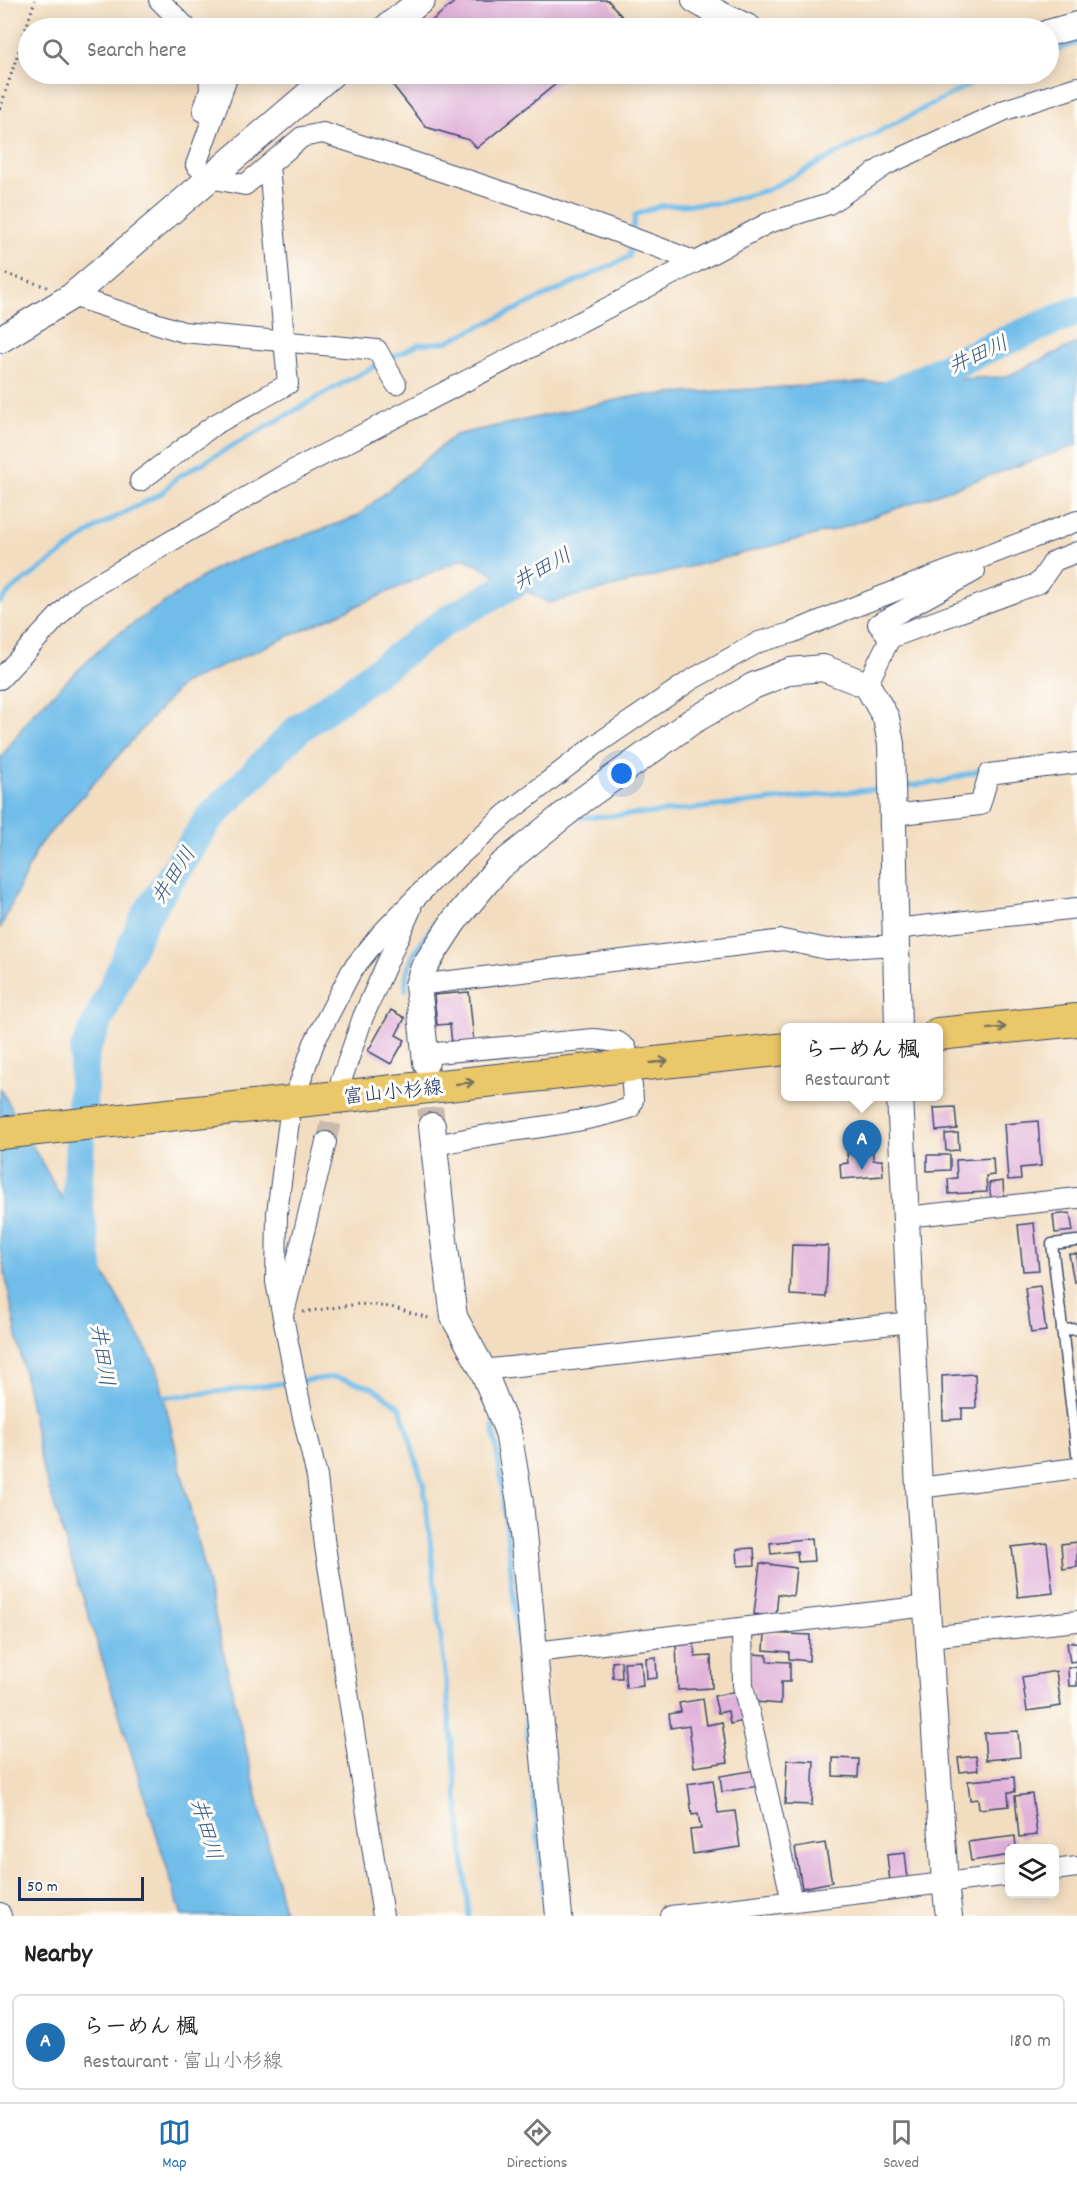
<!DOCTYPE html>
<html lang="en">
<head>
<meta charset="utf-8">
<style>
  body { margin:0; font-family:Dekko,"Klee One",sans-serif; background:#f6f6f6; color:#222 }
  .controls { position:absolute; right:18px; bottom:18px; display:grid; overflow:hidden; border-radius:9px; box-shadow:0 3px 15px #0003 }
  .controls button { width:54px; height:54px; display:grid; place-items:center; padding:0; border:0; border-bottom:2px solid #e0e0e0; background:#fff; color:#222; font:30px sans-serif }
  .scale { position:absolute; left:18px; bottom:15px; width:126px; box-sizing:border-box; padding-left:6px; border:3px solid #1b2f5e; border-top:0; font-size:16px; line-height:21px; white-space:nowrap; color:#1b2f5e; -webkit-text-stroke:4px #fdfcf7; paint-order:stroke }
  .you { position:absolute; left:622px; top:774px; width:21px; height:21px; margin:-15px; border:4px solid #fff; border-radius:50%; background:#1a73e8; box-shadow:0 0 0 9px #1a73e833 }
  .badge { display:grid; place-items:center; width:39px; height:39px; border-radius:50%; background:#1f6fb2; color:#fff; font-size:20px; font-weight:700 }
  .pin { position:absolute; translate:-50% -50px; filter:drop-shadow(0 2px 3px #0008) }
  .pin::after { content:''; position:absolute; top:32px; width:21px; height:18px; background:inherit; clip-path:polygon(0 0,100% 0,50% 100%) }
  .popup { position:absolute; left:781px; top:1023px; width:162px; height:78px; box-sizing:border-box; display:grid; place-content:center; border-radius:9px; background:#fff; filter:drop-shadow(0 2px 4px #0005); font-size:20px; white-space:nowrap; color:#767676 }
  .popup b { font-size:22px; color:#222 }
  .popup::after { content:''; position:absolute; left:50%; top:100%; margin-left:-12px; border:12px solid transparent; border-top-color:#fff }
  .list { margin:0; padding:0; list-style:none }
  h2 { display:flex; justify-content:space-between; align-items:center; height:78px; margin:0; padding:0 24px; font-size:26px }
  h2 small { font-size:20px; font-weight:400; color:#767676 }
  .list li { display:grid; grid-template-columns:39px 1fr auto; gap:18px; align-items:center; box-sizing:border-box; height:96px; margin:0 12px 12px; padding:0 12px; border:2px solid #e0e0e0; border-radius:9px }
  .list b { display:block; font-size:22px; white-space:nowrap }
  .list p { margin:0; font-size:20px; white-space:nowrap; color:#767676 }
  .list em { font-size:20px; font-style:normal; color:#767676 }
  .icon { flex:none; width:33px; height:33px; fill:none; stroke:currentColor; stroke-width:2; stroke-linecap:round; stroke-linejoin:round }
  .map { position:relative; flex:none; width:1077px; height:1916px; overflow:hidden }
  .search { position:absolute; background:#fff; box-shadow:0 3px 15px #0003; left:18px; right:18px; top:18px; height:66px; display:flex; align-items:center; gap:15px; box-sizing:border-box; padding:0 21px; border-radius:33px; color:#767676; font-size:22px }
  .sheet { height:186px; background:#fff }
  nav { display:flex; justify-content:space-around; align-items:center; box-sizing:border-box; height:84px; border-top:2px solid #e0e0e0; background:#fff; font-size:16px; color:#767676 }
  nav a { display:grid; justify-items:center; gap:3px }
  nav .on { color:#1f6fb2 }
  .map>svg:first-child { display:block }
  .water { fill:#71bdea; stroke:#4676a4; stroke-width:1.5 }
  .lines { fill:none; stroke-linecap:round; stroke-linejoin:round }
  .stream { stroke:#71bdea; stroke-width:5 }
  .river { stroke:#71bdea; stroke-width:30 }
  .building { fill:#e1b2da }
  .minor-tunnel { stroke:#c8baac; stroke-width:20; stroke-dasharray:20 10; stroke-linecap:butt }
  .tertiary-tunnel { stroke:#c8baac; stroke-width:26; stroke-dasharray:26 13; stroke-linecap:butt }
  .service-casing { stroke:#3b496d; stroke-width:13 }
  .minor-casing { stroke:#3b496d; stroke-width:22 }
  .tertiary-casing { stroke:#3b496d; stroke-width:28 }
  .primary-casing { stroke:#3b496d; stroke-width:34 }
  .path { stroke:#3b496d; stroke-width:3; stroke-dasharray:1.5 4.5; stroke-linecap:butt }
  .service { stroke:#fff; stroke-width:10 }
  .minor { stroke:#fff; stroke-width:20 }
  .tertiary { stroke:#fff; stroke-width:26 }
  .primary { stroke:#eac769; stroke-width:32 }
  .oneway { stroke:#787363 }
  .labels { text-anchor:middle; stroke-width:6; stroke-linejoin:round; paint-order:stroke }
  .street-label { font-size:20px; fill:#1b2f5e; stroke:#fdfcf7 }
  .water-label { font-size:21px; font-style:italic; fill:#355a88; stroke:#fdfcf7 }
</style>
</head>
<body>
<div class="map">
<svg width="1077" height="1916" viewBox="0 0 1077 1916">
  <rect width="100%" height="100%" fill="#fdfcf7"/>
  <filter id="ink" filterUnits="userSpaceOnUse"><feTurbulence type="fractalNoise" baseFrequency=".0167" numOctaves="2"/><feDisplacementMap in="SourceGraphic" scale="12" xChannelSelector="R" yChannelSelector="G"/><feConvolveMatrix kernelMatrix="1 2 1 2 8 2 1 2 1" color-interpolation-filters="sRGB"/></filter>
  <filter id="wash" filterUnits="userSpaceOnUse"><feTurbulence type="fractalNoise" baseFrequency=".008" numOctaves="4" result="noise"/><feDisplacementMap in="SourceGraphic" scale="24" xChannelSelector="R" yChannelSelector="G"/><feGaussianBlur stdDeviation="1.35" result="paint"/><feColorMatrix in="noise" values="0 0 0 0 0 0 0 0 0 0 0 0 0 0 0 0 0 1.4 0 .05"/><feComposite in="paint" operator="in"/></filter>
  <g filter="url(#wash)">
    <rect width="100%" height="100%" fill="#f3ddc0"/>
    <g class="water">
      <path d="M1077,343V445L838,529L549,603L464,558L182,684L39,845L0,929V759L32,714L113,637L219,566L356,517L455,435L635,396L852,383L1005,377Z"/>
      <path d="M0,1088L157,1368L285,1916H182L42,1466L0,1248Z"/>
    </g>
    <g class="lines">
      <g class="stream">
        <path d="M1048,53L1077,43"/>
        <path d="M0,602L13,589L99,526L162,493L176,478L350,379L419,344L446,342L629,257L635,215L659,206L720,203L767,190L990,74"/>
        <path d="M898,787L940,782L985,769"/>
        <path d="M575,818L653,813L886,788"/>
        <path d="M406,990C403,961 427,933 445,912"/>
        <path d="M301,1381L335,1377L372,1387L400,1407L424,1487L447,1691L469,1916"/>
        <path d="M158,1398L224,1391L292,1382"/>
        <path d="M493,1426L502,1484L546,1916"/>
      </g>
      <g class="river">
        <path d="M883,398L979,352L1077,311"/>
        <path d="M90,1278L77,1196L85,1050L145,917L208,820L296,731L446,621L547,565"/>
      </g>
    </g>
    <g id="blocks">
      <g class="building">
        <path d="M457,0H608L628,24L623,28H423Z"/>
        <path d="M384,74H568L477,148L469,140L426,127Z"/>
        <path d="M469,992L474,1043L452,1045L450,1024L437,1025L434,995Z"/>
        <path d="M391,1010L405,1018L396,1035L405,1040L391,1064L368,1051Z"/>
        <path d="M955,1107L957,1129L936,1131L934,1108Z"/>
        <path d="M1038,1121L1041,1166L1020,1168L1021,1179L1008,1180L1004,1124Z"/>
        <path d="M958,1133L959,1150L946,1151L945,1134Z"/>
        <path d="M873,1151V1160H882L883,1176L841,1179L840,1164L848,1163L847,1153Z"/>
        <path d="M927,1155H950V1170L927,1171Z"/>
        <path d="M993,1158L994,1175L986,1176L987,1192L949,1194L948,1179L957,1178L956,1160Z"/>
        <path d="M1003,1181L1004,1198L991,1199L989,1183Z"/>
        <path d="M1070,1213L1073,1231L1055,1233L1053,1215Z"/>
        <path d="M1034,1223L1039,1270L1023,1271L1018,1225Z"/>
        <path d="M792,1245L828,1246L826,1297L790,1295Z"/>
        <path d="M1069,1254H1077V1281L1074,1282Z"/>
        <path d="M1040,1286L1046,1331L1031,1333L1025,1288Z"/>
        <path d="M975,1374L976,1408H962V1419L943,1420L942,1376Z"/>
        <path d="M812,1538L814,1561L798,1562L797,1551L771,1554L770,1543Z"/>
        <path d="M1077,1542V1567L1063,1569L1061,1544Z"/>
        <path d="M1047,1543L1053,1593L1018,1597L1012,1547Z"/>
        <path d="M754,1548L755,1565L738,1566L737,1549Z"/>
        <path d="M760,1563L796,1568L793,1596L778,1594L776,1617L754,1614Z"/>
        <path d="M765,1633L810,1635L809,1661L789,1659V1652L764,1650Z"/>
        <path d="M1077,1642V1661L1070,1662L1067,1643Z"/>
        <path d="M694,1644L695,1657L711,1656L712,1688L678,1690L676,1645Z"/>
        <path d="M751,1654L767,1655V1661L790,1662V1682H781V1704L754,1702V1688L749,1685Z"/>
        <path d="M656,1657L657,1678L647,1679L646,1658Z"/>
        <path d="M621,1661L622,1678H613L612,1662Z"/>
        <path d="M641,1661L643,1686L626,1688L624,1662Z"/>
        <path d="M1077,1667V1686H1069L1068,1668Z"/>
        <path d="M1056,1671L1061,1706L1027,1711L1022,1677Z"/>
        <path d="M737,1691L743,1721L730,1724L728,1711L718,1713L714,1696Z"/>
        <path d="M703,1699L707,1725L722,1722L728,1762L694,1767L689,1725L671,1728L669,1714L681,1712L679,1703Z"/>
        <path d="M1018,1731L1020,1757L986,1760L984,1733Z"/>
        <path d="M976,1756L978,1770L960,1772L958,1758Z"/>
        <path d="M833,1758L859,1759L858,1777L833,1776Z"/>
        <path d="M787,1760L814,1761L812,1805L785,1804Z"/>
        <path d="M756,1770L759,1786L722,1792L720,1776Z"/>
        <path d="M1014,1777L1015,1792H1008L1009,1806L979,1809L978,1799L970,1800L968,1781Z"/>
        <path d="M713,1780L718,1813L735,1811L740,1847L693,1854L690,1830L701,1829L698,1814L692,1815L688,1784Z"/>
        <path d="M1032,1794L1037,1835L1019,1837L1015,1796Z"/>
        <path d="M1015,1836L1016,1848H1010V1855L971,1861L968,1842Z"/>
        <path d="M825,1843L832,1882L802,1888L795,1848Z"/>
        <path d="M905,1853L908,1881L890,1882L887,1855Z"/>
      </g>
    </g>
  </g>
  <g filter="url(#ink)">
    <use href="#blocks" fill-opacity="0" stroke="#3b496d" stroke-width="1.5"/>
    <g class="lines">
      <path class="minor-tunnel" d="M326,1142L339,1089"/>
      <path class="tertiary-tunnel" d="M427,1069L432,1126"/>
      <g class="service-casing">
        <g id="service">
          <path d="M1077,1241L1052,1244L1077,1454"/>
          <path d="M1062,1330L1077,1329"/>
        </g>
      </g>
      <g class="minor-casing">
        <g id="minor">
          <path d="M159,0L187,28"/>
          <path d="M225,74L227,78L196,165L210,178L245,185L302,137L323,133C448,173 573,214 696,262L768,223L829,204L886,165L1005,110L1077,87"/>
          <path d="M203,111L210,90L209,74"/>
          <path d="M72,296L183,332L377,350L396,384"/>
          <path d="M140,481L214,425L288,384L269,165"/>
          <path d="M890,638L1039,583L1054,561L1077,552"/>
          <path d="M0,679L77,596L286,474L696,262"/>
          <path d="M867,685L890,638L878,624L975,571"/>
          <path d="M893,815L980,805L989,774L1077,763"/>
          <path d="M896,929L1077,908"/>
          <path d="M418,985L783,940L827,949L896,945"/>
          <path d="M425,1054L594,1039L618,1042L626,1048L628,1065"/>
          <path d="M341,1081L363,1017L411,909"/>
          <path d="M293,1102L314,1043L352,970L381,934L435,878L506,814L594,746L691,680L759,642L791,633L841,612L1077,521"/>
          <path d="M289,1121L277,1213L276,1282L302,1413L317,1477L325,1546L383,1916"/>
          <path d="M434,1146C499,1129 567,1128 630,1108L633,1100L632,1086"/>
          <path d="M906,1217L1077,1198"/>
          <path d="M285,1309L326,1142"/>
          <path d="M483,1370L911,1322"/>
          <path d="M919,1488L1077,1468"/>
          <path d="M742,1628L743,1685L792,1901"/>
          <path d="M929,1637L1077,1621"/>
          <path d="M535,1652L927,1606"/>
          <path d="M1054,1870L1077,1867"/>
          <path d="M0,1913L1,1916"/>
          <path d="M671,1916L1010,1875"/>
        </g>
      </g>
      <g class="tertiary-casing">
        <g id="tertiary">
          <path d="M695,0L719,14L749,28"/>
          <path d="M386,28L422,0"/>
          <path d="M1048,33L1077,25"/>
          <path d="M0,340L72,296L332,74"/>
          <path d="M426,1062L418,985L424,967L454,921L499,867L581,801L691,722L753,686L790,671L823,668L867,685L886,718L891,744L898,1028"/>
          <path d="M900,1096L919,1488L945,1883L949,1916"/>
          <path d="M432,1126L443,1232L454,1317L483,1370L508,1432L520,1502L559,1916"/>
        </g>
      </g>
      <g class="primary-casing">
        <g id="primary">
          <path d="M938,1034L1077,1020"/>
          <path d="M0,1133L786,1049"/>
        </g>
      </g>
      <g class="path">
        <path d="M0,109L35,0"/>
        <path d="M0,272L47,287"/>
        <path d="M303,1312L359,1304L391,1307L432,1319"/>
      </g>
      <use href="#service" class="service"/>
      <use href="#minor" class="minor"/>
      <use href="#tertiary" class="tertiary"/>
      <use href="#primary" class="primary"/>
    </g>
    <defs><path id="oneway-shaft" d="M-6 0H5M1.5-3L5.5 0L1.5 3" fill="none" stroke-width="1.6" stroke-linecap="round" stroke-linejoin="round" transform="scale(1.5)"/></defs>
    <g class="oneway">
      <use href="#oneway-shaft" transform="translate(997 1028) rotate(-6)"/>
      <use href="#oneway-shaft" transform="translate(659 1062) rotate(-6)"/>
      <use href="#oneway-shaft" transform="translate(465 1083) rotate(-6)"/>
    </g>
  </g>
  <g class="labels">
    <g class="street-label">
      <text transform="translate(393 1091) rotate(-6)" y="7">富山小杉線</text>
    </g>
    <g class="water-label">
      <text transform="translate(978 354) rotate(-24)" y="7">井田川</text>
      <text transform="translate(542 568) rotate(-29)" y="7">井田川</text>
      <text transform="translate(173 875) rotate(-57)" y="7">井田川</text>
      <text transform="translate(103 1355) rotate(81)" y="7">井田川</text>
      <text transform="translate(207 1829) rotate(74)" y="7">井田川</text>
    </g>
  </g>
</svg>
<div class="controls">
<button><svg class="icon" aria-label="layers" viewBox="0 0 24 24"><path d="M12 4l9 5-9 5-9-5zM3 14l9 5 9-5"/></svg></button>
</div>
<div class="scale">50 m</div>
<div class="you"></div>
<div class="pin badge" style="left:862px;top:1170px">A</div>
<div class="popup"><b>らーめん 楓</b>Restaurant</div>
<div class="search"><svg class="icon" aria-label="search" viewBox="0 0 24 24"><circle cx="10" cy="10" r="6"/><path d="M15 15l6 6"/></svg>Search here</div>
</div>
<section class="sheet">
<h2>Nearby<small></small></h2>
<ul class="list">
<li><span class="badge">A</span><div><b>らーめん 楓</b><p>Restaurant · 富山小杉線</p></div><em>180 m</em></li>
</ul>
</section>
<nav>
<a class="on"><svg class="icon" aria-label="map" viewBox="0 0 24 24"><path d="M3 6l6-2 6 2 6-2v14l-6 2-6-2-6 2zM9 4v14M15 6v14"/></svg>Map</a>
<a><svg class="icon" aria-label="directions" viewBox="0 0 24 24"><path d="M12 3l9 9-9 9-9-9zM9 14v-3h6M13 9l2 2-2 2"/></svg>Directions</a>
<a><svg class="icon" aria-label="saved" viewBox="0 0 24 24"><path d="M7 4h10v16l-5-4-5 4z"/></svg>Saved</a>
</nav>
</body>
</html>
